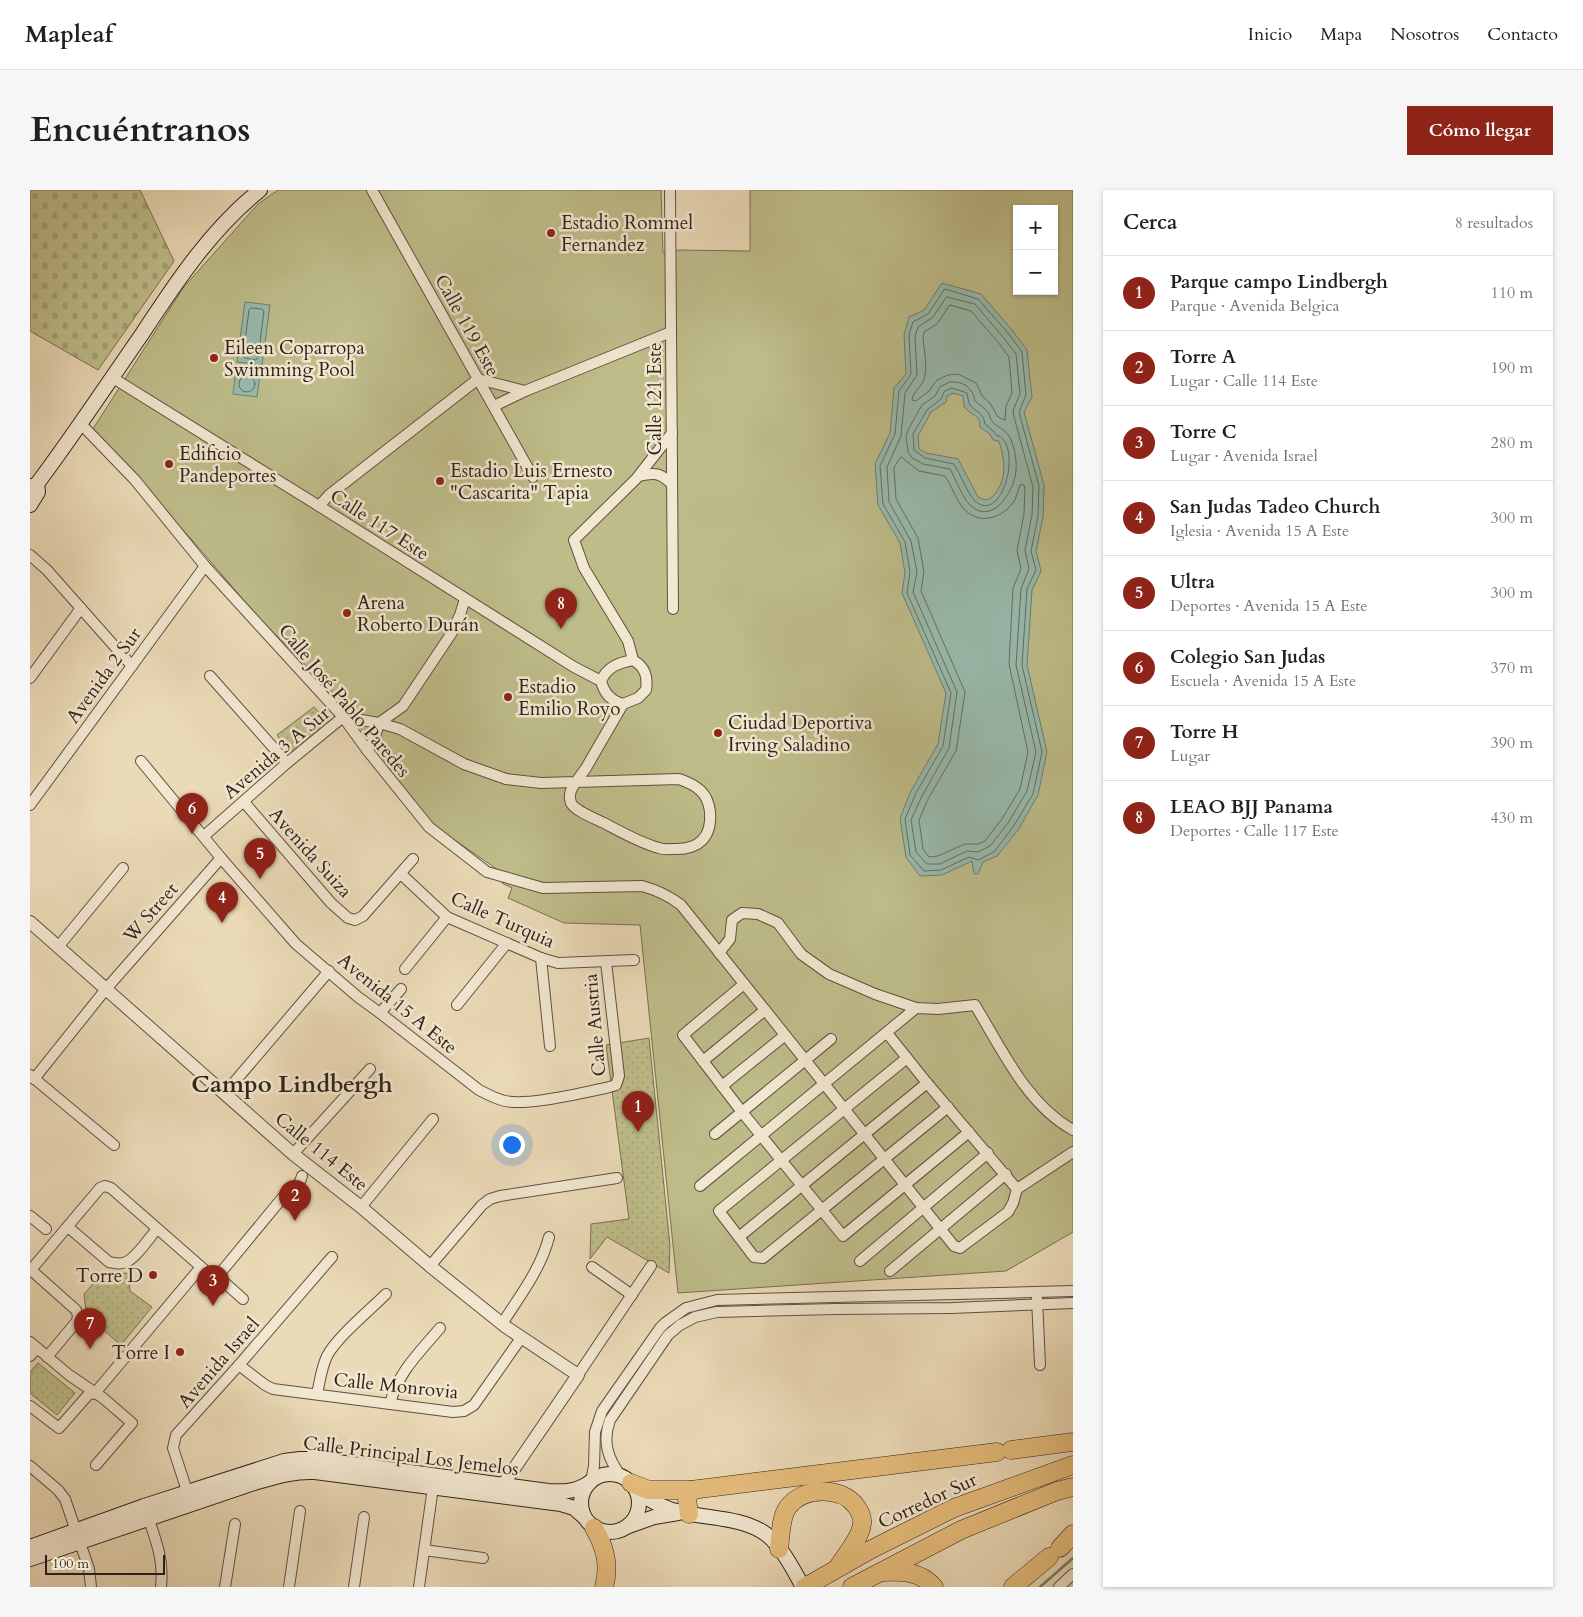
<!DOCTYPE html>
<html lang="es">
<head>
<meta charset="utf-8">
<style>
  body { margin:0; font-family:Cardo,serif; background:#f6f6f6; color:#202124 }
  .controls { position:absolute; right:15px; top:15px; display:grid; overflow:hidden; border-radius:0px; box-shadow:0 1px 4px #0004 }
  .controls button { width:45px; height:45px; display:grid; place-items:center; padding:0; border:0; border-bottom:1px solid #e0e0e0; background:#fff; color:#202124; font:25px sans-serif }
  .scale { position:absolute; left:15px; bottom:12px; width:120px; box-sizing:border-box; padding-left:5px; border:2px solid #30221b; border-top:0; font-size:14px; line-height:18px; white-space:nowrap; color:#30221b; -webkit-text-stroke:4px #f2e7d0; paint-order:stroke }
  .you { position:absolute; left:481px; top:954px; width:18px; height:18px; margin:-12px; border:4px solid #fff; border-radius:50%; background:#1a73e8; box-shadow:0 0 0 8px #1a73e833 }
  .badge { display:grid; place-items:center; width:32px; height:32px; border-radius:50%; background:#8f2418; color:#fff; font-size:16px; font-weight:700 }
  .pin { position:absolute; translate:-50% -41px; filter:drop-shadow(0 1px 2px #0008) }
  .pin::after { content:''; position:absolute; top:26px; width:18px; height:15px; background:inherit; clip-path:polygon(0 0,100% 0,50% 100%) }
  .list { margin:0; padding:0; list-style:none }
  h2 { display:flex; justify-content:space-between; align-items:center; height:65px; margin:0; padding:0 20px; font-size:21px }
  h2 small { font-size:16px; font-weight:400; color:#757577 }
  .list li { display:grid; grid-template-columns:32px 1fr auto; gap:15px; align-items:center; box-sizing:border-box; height:75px; padding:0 20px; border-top:1px solid #e0e0e0 }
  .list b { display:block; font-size:19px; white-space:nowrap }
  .list p { margin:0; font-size:16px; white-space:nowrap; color:#757577 }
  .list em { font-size:16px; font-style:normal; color:#757577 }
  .map { position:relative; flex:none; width:1043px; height:1397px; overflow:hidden; border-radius:0px }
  header { display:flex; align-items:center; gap:30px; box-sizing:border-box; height:70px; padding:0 25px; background:#fff; border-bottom:1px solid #e0e0e0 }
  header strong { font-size:24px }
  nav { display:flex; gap:28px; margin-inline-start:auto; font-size:18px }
  .intro { display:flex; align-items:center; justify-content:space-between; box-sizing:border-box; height:120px; padding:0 30px }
  h1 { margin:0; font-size:35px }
  .button { padding:12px 22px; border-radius:0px; background:#8f2418; color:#fff; font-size:18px; font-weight:700 }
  main { display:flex; gap:30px; padding:0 30px }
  aside { flex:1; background:#fff; border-radius:0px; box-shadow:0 1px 4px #0004 }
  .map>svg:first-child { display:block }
  .grass { fill:#bebd8a; stroke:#777052; fill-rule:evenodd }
  .cemetery { fill:url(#cemetery-stones); stroke:#777052 }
  .park { fill:url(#park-dots); stroke:#777052 }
  .water { fill:#98bbad; stroke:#6e7e73; fill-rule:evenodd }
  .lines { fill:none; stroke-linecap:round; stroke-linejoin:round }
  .shore { stroke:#646e64; stroke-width:1 }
  .stream { stroke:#6e7e73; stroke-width:2.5 }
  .minor-casing { stroke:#5f5042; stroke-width:12 }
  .tertiary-casing { stroke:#5f5042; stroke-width:14 }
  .secondary-casing { stroke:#30221b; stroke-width:16 }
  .motorway-casing { stroke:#30221b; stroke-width:19 }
  .minor { stroke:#f2e7d0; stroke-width:10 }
  .tertiary { stroke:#f2e7d0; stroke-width:12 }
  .secondary { stroke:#f2e7d0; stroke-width:14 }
  .motorway { stroke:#e6bd7c; stroke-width:18 }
  .poi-dot { fill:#8f2418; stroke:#f2e7d0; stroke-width:2 }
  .labels { text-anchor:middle; stroke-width:5; stroke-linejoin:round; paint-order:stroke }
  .poi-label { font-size:19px; fill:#30221b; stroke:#f2e7d0; text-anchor:start }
  .street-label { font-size:19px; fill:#30221b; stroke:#f2e7d0 }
  .district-label { font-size:24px; font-weight:bold; fill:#30221b; stroke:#f2e7d0 }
</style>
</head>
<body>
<header>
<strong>Mapleaf</strong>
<nav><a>Inicio</a><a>Mapa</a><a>Nosotros</a><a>Contacto</a></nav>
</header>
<div class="intro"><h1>Encuéntranos</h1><a class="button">Cómo llegar</a></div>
<main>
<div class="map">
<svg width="1043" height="1397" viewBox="0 0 1043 1397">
  <defs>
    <pattern id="cemetery-stones" width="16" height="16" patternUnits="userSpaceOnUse" patternTransform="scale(1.25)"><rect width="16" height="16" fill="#bebd8a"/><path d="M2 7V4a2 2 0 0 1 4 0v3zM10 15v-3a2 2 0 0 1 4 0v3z" fill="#a4a276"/></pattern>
    <pattern id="park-dots" width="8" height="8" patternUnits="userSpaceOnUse" patternTransform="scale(1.25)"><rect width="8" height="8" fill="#bebd8a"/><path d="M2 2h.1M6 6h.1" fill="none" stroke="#a4a276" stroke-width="1.8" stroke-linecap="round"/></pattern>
  </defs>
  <rect width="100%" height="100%" fill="#ebdab7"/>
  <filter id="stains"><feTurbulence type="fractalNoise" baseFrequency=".004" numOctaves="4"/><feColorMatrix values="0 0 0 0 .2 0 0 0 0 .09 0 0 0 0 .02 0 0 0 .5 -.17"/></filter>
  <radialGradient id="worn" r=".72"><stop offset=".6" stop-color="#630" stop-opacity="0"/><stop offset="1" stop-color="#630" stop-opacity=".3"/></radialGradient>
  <path class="grass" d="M248,0H631L633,63L649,60L720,61V0H1043V1042L976,1081L648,1103L610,735L534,733L478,708L482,698L472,693L474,684L403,635L346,566L321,521L229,428L163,351L61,242L153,98L228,14ZM987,19H1024V101H987Z"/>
  <path class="cemetery" d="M0,0H110L144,71L68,180L0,141Z"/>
  <g class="park">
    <path d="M284,517L299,532L261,565L247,545Z"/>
    <path d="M619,848L640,1056L639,1083L577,1047L560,1069L561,1034L599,1029L576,855Z"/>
    <path d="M98,1083L100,1101L122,1117L91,1155L71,1138L55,1139L57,1131L54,1104L71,1085Z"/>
    <path d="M8,1173L45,1203L27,1225L0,1203V1182Z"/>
  </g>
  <g class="water">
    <path d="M912,93L951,104L982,140L997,160L1002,207L994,222L1014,295L1013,327L1006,361L1011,381L1002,400L997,475L1017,562L1008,605L988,640L967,666L953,672L948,684H944L942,671L912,685L890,686L876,667L870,628L881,601L908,554L916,503L872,403L875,383L870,353L848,315L845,274L860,243L864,198L876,184L874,145L879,127L894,120ZM923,203L933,206C933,207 934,215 934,216C939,226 950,222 950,237L960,244L963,250L969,251C975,271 978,291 962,307C957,311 954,310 948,307L928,269L896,263L889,259L888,246L901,222L916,212L917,206Z"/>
    <path d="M215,112L240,115L232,175L207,172Z"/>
    <path d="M206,180L230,183L227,207L203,204Z"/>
  </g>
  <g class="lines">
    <g class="shore">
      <path d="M915,99L948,109L978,143L992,162L996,205L989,222L1009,296L1008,326L1001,361L1006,380L997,399L992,475L1012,562L1003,604L983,637L964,662L948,670L939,667L911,680L894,681L880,665L875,629L886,603L913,556L921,503L877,403L880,382L875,352L853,314L850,276L865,244L869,201L881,184L879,145L883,132L898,124Z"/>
      <path d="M917,107L945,114L973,147L986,164L990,204L984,218L983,223L1003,297L1002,325L995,360L999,379L991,399L986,475L1006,562L997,601L978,633L960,656L948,662L937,661L910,674H897L886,662L881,630L892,606L919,558L927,502L883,402L887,382L881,351L859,312L857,277L871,246L875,203L887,185L885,146L888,137L902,128Z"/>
      <path d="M920,115L941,121L968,152L979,167L982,203L976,216L975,230L968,227L960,213L953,207L946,193L928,184L918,185L907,190L899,201L886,211L882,210C883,201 892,197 894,189C898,177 894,160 893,147L894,142L907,134Z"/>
      <path d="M221,118L232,119L234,121L228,167L226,170L215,168L213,166L219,120Z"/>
      <circle cx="217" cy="194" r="8"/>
      <path d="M920,192C934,191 943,198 945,211C950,215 955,218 959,224C960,226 960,229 962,231C966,237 975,239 979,246C985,256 988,275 985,287C981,305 962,334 941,316C932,308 926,289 920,279L893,274L882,268L878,262L876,246L878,240L892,215L905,206L910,197Z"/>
      <path d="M922,198L937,203C938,207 938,212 940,215C946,223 953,221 955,234L963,241L966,245C994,252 973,336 945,311C938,305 930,283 924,274L895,268L884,260L883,244L897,220L911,209L914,202Z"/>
      <path d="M871,267L889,281L915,286C922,296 926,311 935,320C951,336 974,327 985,310C987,305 988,300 990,295H994L995,298L994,324L987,360L991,379L983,398L979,474L998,562L990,599L972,629L955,651L948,654H935L908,666L899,667L893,659L889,630L898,609L926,561L935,502L891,401L894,382L888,348L866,309L864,278Z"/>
    </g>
    <path class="stream" d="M1010,1397L1043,1368"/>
    <g class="minor-casing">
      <g id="minor">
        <path d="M342,0L503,287"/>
        <path d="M640,0L643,419"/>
        <path d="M83,188L289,316L544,477L571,491C574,503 581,511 593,514"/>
        <path d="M464,216L495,201L641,142"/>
        <path d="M51,234L105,290L175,376L313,527L337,560L399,637L457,682L513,698L612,696C627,700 638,705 651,715L924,1056L930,1058L978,1022L983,1013L987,999L897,893L857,843"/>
        <path d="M609,286C625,282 630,283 642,294"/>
        <path d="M289,316L299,305L448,189L495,201"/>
        <path d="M0,365L17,380L102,476"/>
        <path d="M180,486L257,573"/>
        <path d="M0,488L51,418"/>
        <path d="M571,491C577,477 588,473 603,470"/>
        <path d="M593,514L608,508L616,500C618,486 615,477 603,470L598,451L554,378L544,350L606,289L642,243"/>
        <path d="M337,560L344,550L349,533L373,516L421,444L430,425L435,409"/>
        <path d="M111,571L191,668L266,754L328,807L350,823L449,900C457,904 466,909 475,911C499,916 550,903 576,898L586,895L589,886L576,772"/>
        <path d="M649,589C666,595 678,602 680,622C682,647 669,660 644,659C640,659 634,660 629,658C610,653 591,642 574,633C566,629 545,621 541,613C538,605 541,599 546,592Z"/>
        <path d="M214,612L301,713L318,728L325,730L333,726L383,669"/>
        <path d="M0,615L175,376"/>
        <path d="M174,646L257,573L313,527L349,533L370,539L434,574L476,589L511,593L546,592L556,578L593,514"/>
        <path d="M371,684L417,727L511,768L528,773L604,770"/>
        <path d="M28,757L93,678"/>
        <path d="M689,763L700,749L702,730L712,723L728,724L748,733L771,764L799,784L845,804L886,818L908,819L945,815C971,858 997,915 1043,940"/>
        <path d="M511,768L520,856"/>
        <path d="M375,779L417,727"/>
        <path d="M714,794L653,845L712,922L813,1046L939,942"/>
        <path d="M427,815L477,753"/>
        <path d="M350,823L371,799"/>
        <path d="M877,868L689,1021L724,1067L733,1068L918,917"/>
        <path d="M673,871L735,820"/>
        <path d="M0,885L84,955"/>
        <path d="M4,889L76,799L191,668"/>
        <path d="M692,896L754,846"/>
        <path d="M195,903L299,781"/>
        <path d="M685,944L801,849"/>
        <path d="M263,964L340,879"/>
        <path d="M670,996L886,818"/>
        <path d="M987,999L1043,962"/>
        <path d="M331,1017L403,929"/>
        <path d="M0,1026L16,1039"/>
        <path d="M38,1037L79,1072C85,1073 90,1075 96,1072C106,1068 119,1048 127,1039"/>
        <path d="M709,1047L897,893"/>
        <path d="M830,1071L958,963"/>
        <path d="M400,1076L452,1015L460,1009L470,1006L587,988"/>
        <path d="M562,1077L602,1105"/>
        <path d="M1,1080L46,1120L48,1125L47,1131L17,1167"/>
        <path d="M0,1081L70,998L75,996L81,998L177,1082L185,1084L213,1109"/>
        <path d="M860,1081L976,984"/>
        <path d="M185,1084L192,1081L258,1001C266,998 270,994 272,986"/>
        <path d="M1007,1108L1010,1175"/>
        <path d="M472,1134C489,1107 511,1079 519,1047"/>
        <path d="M0,1152L39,1185L73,1208L102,1233L66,1275"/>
        <path d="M0,1166L7,1158"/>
        <path d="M209,1175L235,1195L243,1199L423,1222L434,1221L444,1215L491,1148"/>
        <path d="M548,1185L621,1076"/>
        <path d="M287,1204C290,1191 291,1179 297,1166C307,1147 340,1120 356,1104"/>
        <path d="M360,1214C368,1182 389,1163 410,1138"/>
        <path d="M0,1216L29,1238L58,1205L65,1203L171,1077"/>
        <path d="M0,1276L28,1300L35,1309L59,1379L61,1397"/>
        <path d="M591,1286C578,1269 572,1252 580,1230L638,1145L650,1135L665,1127L687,1122L806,1119L922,1118L1043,1113"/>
        <path d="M561,1291L564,1276L565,1242L572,1221L630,1138L635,1133L656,1118L687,1110L1043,1101"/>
        <path d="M159,1307L143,1258L146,1245L209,1175L302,1067"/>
        <path d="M117,1324C126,1351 134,1369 131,1397"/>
        <path d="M394,1360L453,1368"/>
        <path d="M195,1397L205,1334"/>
        <path d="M259,1397L270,1321"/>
        <path d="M324,1397L334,1327"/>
        <path d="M389,1397L403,1297"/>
        <path d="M1029,1397L1043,1384"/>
      </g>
    </g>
    <g class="tertiary-casing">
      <path id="tertiary" d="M0,732L263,964L331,1017L400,1076L476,1137L548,1185L473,1295L472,1298L474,1301"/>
    </g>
    <g class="secondary-casing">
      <g id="secondary">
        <path d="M0,297L7,294C43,246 76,196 110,147C145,94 180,40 230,0"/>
        <path d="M0,315L8,302L7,294"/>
        <circle cx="580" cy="1313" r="29"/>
        <path d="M607,1301C620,1311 634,1319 651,1322C679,1329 712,1327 736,1344C752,1357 763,1379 773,1397"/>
        <path d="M599,1336L624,1327L648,1323"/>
        <path d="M0,1357L114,1316L254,1271L270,1269H286L518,1301C535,1302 544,1302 559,1293"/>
        <path d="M0,1369L224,1293C245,1287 263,1281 285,1282L531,1314L544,1318L553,1326"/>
      </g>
    </g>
    <g class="motorway-casing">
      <g id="motorway">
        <path d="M981,1260L1043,1252"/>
        <path d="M601,1293L619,1300H661L967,1262"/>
        <path d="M659,1324L657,1309L661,1300"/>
        <path d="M564,1338C575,1357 580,1375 574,1397"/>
        <path d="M1030,1358L1043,1344"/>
        <path d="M749,1359C751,1346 750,1328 758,1317C773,1297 811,1296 826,1316C830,1322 833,1327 832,1334C831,1347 815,1366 808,1377"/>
        <path d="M852,1382C872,1381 890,1381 904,1397"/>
        <path d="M775,1397L840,1360L924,1318L1043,1275"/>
        <path d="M822,1397L931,1340L1027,1301L1043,1297"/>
        <path d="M983,1397L1019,1367"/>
      </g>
    </g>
    <use href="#minor" class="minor"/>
    <use href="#tertiary" class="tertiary"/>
    <use href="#secondary" class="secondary"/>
    <use href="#motorway" class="motorway"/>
  </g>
  <g class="poi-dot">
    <circle cx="521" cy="43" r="5"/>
    <circle cx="184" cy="168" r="5"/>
    <circle cx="139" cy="274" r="5"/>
    <circle cx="410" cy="291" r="5"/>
    <circle cx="317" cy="423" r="5"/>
    <circle cx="478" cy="507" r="5"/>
    <circle cx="688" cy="543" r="5"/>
    <circle cx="123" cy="1085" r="5"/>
    <circle cx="150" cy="1162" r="5"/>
  </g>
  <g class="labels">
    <g class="poi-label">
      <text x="531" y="39">Estadio Rommel<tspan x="531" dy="22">Fernandez</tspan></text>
      <text x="194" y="164">Eileen Coparropa<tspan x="194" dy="22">Swimming Pool</tspan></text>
      <text x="149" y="270">Edificio<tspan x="149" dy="22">Pandeportes</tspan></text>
      <text x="420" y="287">Estadio Luis Ernesto<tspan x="420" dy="22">"Cascarita" Tapia</tspan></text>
      <text x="327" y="419">Arena<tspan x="327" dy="22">Roberto Durán</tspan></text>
      <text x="488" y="503">Estadio<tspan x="488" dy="22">Emilio Royo</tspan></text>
      <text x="698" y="539">Ciudad Deportiva<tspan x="698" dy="22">Irving Saladino</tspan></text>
      <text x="113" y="1092" text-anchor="end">Torre D</text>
      <text x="140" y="1169" text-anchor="end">Torre I</text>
    </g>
    <g class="street-label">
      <text transform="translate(438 135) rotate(61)" y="7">Calle 119 Este</text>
      <text transform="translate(624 209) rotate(-90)" y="7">Calle 121 Este</text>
      <text transform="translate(350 334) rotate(33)" y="7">Calle 117 Este</text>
      <text transform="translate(73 485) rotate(-54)" y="7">Avenida 2 Sur</text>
      <text transform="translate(315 510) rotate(50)" y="7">Calle José Pablo Paredes</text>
      <text transform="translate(246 562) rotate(-40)" y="7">Avenida 3 A Sur</text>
      <text transform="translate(281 662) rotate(48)" y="7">Avenida Suiza</text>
      <text transform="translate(120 722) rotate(-49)" y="7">W Street</text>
      <text transform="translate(473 729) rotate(24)" y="7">Calle Turquia</text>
      <text transform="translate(368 813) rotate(39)" y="7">Avenida 15 A Este</text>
      <text transform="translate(564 835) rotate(-95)" y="7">Calle Austria</text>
      <text transform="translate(292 961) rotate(39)" y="7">Calle 114 Este</text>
      <text transform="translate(188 1172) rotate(-49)" y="7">Avenida Israel</text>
      <text transform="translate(366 1195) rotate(6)" y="7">Calle Monrovia</text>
      <text transform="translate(381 1265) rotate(7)" y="7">Calle Principal Los Jemelos</text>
      <text transform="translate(897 1310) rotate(-25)" y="7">Corredor Sur</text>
    </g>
    <g class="district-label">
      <text x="262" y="902">Campo Lindbergh</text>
    </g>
  </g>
  <rect width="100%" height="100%" filter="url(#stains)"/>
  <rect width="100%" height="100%" fill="url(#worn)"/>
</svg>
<div class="controls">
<button>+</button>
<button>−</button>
</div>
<div class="scale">100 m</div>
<div class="you"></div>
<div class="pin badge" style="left:608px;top:942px">1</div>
<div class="pin badge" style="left:265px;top:1031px">2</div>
<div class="pin badge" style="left:183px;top:1116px">3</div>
<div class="pin badge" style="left:192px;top:733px">4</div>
<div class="pin badge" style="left:230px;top:689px">5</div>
<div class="pin badge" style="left:162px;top:644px">6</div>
<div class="pin badge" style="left:60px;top:1159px">7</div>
<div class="pin badge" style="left:531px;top:439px">8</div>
</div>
<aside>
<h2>Cerca<small>8 resultados</small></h2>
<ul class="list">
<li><span class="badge">1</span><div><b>Parque campo Lindbergh</b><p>Parque · Avenida Belgica</p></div><em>110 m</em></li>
<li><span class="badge">2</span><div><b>Torre A</b><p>Lugar · Calle 114 Este</p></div><em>190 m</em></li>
<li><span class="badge">3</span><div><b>Torre C</b><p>Lugar · Avenida Israel</p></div><em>280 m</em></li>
<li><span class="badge">4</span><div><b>San Judas Tadeo Church</b><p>Iglesia · Avenida 15 A Este</p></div><em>300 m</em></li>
<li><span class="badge">5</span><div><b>Ultra</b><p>Deportes · Avenida 15 A Este</p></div><em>300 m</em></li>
<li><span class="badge">6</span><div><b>Colegio San Judas</b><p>Escuela · Avenida 15 A Este</p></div><em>370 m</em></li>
<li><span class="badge">7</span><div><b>Torre H</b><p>Lugar</p></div><em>390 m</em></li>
<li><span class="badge">8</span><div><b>LEAO BJJ Panama</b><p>Deportes · Calle 117 Este</p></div><em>430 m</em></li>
</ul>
</aside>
</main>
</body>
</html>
